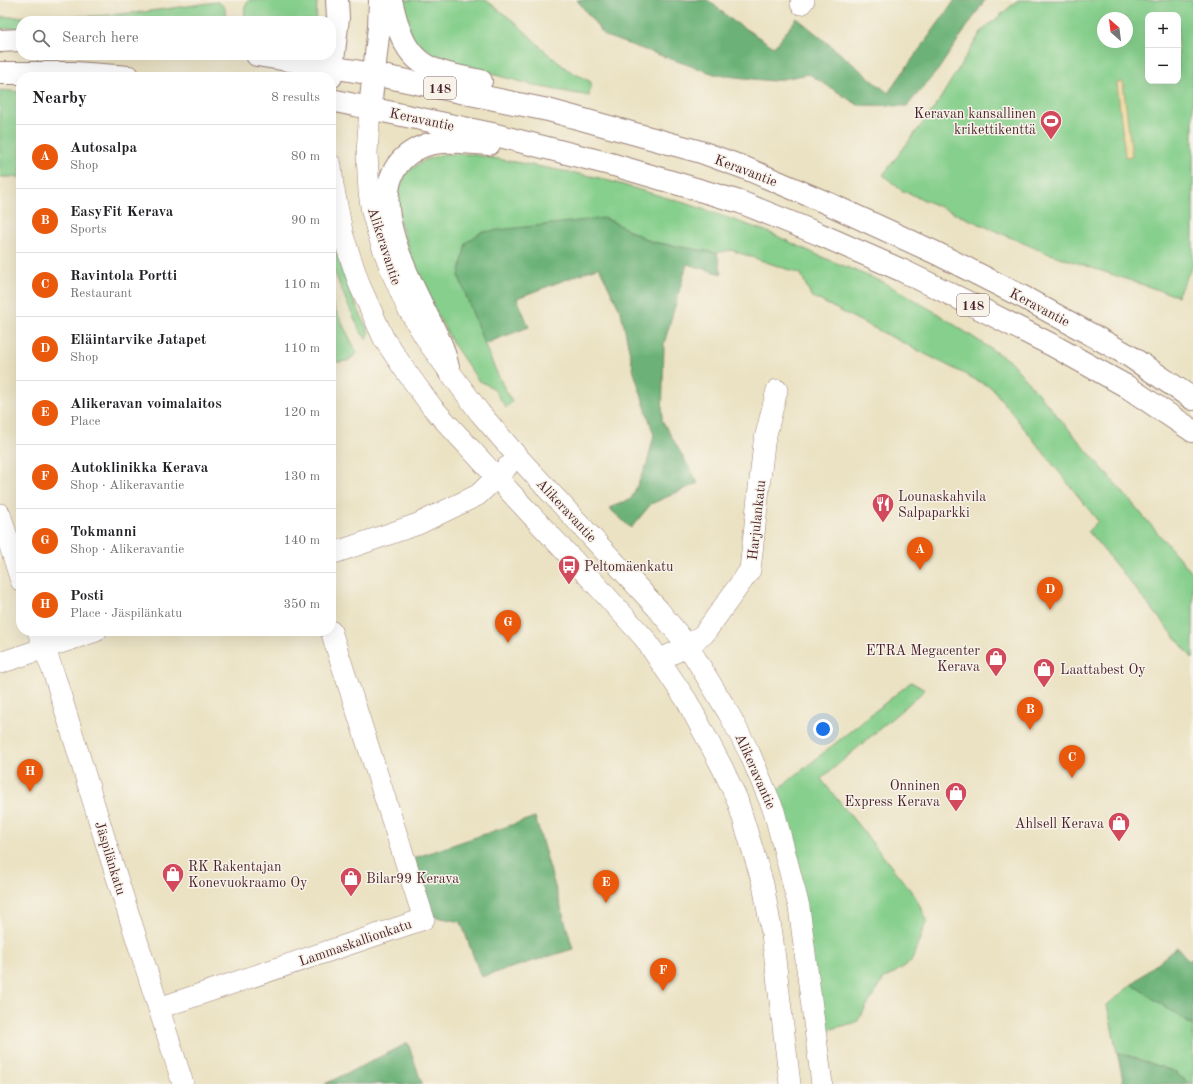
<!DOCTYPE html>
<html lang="en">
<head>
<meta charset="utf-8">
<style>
  body { margin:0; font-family:"Old Standard TT",serif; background:#f6f6f6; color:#202124 }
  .controls { position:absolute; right:12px; top:12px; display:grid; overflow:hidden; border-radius:8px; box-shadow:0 4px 16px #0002 }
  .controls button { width:36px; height:36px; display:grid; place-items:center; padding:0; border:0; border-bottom:1px solid #e0e0e0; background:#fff; color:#202124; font:20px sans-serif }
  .compass { position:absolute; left:1097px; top:12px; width:36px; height:36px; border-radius:50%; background:#fff; box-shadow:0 4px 16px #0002; rotate:332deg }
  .you { position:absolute; left:823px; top:729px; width:14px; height:14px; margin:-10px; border:3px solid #fff; border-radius:50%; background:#1a73e8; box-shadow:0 0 0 6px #1a73e833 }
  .badge { display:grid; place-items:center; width:26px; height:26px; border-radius:50%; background:#ea580c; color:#fff; font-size:13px; font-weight:700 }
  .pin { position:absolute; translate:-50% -33px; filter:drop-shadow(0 1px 2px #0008) }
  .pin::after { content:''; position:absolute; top:21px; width:14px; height:12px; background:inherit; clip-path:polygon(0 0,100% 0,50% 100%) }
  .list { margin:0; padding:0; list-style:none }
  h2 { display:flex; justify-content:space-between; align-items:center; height:52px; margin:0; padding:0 16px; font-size:17px }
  h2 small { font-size:13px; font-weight:400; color:#757577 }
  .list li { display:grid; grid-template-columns:26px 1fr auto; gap:12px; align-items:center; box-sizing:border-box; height:64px; padding:0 16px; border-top:1px solid #e0e0e0 }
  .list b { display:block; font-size:15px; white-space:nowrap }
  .list p { margin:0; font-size:13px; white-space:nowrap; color:#757577 }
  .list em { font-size:13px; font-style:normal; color:#757577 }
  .icon { flex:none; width:22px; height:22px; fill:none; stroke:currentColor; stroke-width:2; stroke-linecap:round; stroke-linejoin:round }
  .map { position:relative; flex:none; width:1193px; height:1084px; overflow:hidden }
  .search { position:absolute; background:#fff; box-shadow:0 4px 16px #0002; left:16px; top:16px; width:320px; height:44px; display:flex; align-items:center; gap:10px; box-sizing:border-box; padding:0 14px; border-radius:16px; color:#757577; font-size:15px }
  .panel { position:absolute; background:#fff; box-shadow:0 4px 16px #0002; left:16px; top:72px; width:320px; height:564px; border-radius:16px }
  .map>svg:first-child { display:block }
  .green { fill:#86cf8c; stroke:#68775c; fill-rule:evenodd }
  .forest { fill:#6cb278; stroke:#5b6852 }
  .sand { fill:#eeda9e; stroke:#9c7c64 }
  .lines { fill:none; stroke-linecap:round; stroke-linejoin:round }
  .minor-casing { stroke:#9a8077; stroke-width:22 }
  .major-casing { stroke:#9a8077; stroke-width:24 }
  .minor { stroke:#fff; stroke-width:21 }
  .major { stroke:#fff; stroke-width:22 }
  .labels { text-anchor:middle; stroke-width:3; stroke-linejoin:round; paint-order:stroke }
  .shield { fill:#f7f3e8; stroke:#7e5f64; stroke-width:1 }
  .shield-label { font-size:13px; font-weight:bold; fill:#4a1f2b }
  .poi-label { font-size:14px; fill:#4a1f2b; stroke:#f7f3e8; text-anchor:start }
  .street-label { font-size:14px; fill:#4a1f2b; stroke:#f7f3e8 }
</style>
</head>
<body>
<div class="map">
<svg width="1193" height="1084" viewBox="0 0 1193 1084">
  <rect width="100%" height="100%" fill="#f7f3e8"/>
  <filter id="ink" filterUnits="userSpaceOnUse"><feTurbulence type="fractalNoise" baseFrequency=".025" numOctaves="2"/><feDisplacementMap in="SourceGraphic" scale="8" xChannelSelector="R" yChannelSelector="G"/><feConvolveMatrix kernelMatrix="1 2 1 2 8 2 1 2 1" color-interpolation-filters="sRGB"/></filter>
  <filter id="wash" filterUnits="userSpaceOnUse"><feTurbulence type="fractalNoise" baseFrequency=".012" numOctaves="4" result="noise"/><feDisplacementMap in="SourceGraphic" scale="16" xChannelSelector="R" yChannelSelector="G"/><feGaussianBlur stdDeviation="0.9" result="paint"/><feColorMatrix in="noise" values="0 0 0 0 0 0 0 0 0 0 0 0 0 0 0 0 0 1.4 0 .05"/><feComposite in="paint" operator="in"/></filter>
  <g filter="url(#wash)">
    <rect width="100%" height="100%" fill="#ebe2c3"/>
    <g class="green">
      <path d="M249,0H317L316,21H244L245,7Z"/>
      <path d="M401,0H486L517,24L548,54L568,70L591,82L589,96L541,87L434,59L422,50L412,38Z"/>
      <path d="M1018,0H1193V265L1177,296L1044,252L901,190L883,175L935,107L981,32ZM1148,15H1178V81H1148ZM1103,18H1127V42H1103Z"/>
      <path d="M217,2C228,7 225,10 225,21H21V28L0,29V17L97,16L143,12Z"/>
      <path d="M0,90L21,92V177H0Z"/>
      <path d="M443,154H471L596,177L691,205L768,232L822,257L883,282L935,312L1011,362L1193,574V659L1088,531L1098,521L992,388L811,296L801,274L731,250L717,253L652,242L605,218L459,276C475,319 489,362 512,402L506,408L493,388L478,380L452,342L418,279L396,210L398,188L408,171L425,160Z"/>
      <path d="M331,232L351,295L369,332L367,340L360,331L345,298L331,264Z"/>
      <path d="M331,301L357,353L348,361L331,363V327L333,324L331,322Z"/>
      <path d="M911,682L925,690L821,779L915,896L927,920L911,962L883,980L857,1022L824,1031L775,792Z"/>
      <path d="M1132,984L1193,1026V1084H1190L1173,1071L1117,1052L1107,1005Z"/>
    </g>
    <g class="forest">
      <path d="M577,0H708L733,21L774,47L797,18L888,93L955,0H985L938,70L907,106L858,105L809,74L772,81L717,75L605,36Z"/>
      <path d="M605,218L652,242L717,253L722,274L687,264L664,344L662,420L698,483L651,504L631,528L609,508L631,499L647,464L654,435L634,372L621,312L599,267L517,298L529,327L484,344L459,276L466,243L481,232Z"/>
      <path d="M535,817L573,949L481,977L461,922L432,916L414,858Z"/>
      <path d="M1177,947L1189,961L1193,958V1026L1132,984Z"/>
      <path d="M408,1043L422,1084H325Z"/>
      <path d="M1117,1052L1173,1071L1190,1084H1124Z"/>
    </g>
    <path class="sand" d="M1123,82L1132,156L1125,157L1117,83Z"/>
  </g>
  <g filter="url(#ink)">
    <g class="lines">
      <g class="minor-casing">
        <g id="minor">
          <path d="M801,4L804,0"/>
          <path d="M370,108L367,153L369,192L372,212L379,237L391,270L407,307L430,345L480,413L517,456L657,608L688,646L729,714L750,754L774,811L799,907L822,1084"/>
          <path d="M331,165L333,185L343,236L360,286L384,339L405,370L432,407L523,506L591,579L645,639L687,701L722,767L737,799L763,884L772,934L790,1084"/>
          <path d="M0,514L21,581"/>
          <path d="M331,554L418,524L478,495L507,467"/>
          <path d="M38,631L55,677L110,856L183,1084"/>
          <path d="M659,660L688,646L704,634L750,570L764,443L777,390"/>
          <path d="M0,663L96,631"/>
          <path d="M159,1008L424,919L331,631"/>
        </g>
      </g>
      <g class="major-casing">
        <g id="major">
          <path d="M391,0C398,30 405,61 439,71C452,76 467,78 481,81"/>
          <path d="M0,41L21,40"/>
          <path d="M257,55L373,74L548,110L701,152L745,168L827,203L936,253L1025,298L1128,355L1193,399"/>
          <path d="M0,73H75L129,77"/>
          <path d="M331,77L338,18L337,0"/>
          <path d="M331,100L492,134L614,165L740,202L819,234L901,270L975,306L1052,345L1126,386L1193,431"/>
          <path d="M370,108L379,27L380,0"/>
          <path d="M449,371C446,361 444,349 439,340C417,291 343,175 426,145C445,139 469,143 489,144"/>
        </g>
      </g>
      <use href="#minor" class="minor"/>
      <use href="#major" class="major"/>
    </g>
  </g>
  <defs>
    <g id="stadium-pin" transform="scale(1.15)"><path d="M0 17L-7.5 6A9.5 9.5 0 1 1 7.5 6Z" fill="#d1495b" stroke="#f7f3e8"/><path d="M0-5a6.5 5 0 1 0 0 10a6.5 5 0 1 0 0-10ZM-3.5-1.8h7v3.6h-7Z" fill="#fff"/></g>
    <g id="restaurant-pin" transform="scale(1.15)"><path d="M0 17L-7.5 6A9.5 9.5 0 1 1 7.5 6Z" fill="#d1495b" stroke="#f7f3e8"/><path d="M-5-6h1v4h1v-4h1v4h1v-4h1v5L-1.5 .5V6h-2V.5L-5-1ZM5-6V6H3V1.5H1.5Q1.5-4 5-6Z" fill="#fff"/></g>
    <g id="bus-pin" transform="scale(1.15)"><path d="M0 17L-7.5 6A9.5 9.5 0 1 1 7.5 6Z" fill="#d1495b" stroke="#f7f3e8"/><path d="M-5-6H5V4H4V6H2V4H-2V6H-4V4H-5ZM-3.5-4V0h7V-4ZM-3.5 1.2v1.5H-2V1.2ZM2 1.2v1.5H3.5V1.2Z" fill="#fff"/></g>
    <g id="shop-pin" transform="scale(1.15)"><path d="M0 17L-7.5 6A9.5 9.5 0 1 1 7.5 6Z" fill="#d1495b" stroke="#f7f3e8"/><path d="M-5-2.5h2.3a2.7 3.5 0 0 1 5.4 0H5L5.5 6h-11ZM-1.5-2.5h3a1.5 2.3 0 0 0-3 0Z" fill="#fff"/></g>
  </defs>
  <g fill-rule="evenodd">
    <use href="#stadium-pin" x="1051" y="121"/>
    <use href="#restaurant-pin" x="883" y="504"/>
    <use href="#bus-pin" x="569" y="566"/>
    <use href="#shop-pin" x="996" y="658"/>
    <use href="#shop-pin" x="1044" y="669"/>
    <use href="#shop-pin" x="956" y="793"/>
    <use href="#shop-pin" x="1119" y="823"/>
    <use href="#shop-pin" x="173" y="874"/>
    <use href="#shop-pin" x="351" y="878"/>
  </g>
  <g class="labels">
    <g class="shield">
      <rect x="424" y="77" width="32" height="22" rx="3"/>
      <rect x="957" y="294" width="32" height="22" rx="3"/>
    </g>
    <g class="shield-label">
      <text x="440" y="93">148</text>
      <text x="973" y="310">148</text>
    </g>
    <g class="poi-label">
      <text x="1036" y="118" text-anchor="end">Keravan kansallinen<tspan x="1036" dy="16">krikettikenttä</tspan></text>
      <text x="898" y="501">Lounaskahvila<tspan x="898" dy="16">Salpaparkki</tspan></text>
      <text x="584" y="571">Peltomäenkatu</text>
      <text x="980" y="655" text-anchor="end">ETRA Megacenter<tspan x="980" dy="16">Kerava</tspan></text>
      <text x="1060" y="674">Laattabest Oy</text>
      <text x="940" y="790" text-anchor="end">Onninen<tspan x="940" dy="16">Express Kerava</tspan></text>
      <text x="1104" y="828" text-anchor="end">Ahlsell Kerava</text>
      <text x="188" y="871">RK Rakentajan<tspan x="188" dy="16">Konevuokraamo Oy</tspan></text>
      <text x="366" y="883">Bilar99 Kerava</text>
    </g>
    <g class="street-label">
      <text transform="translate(422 119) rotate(12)" y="5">Keravantie</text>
      <text transform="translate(746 170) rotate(21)" y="5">Keravantie</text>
      <text transform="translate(385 246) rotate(72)" y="5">Alikeravantie</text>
      <text transform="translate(1040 307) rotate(28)" y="5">Keravantie</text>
      <text transform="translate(567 510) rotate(47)" y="5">Alikeravantie</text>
      <text transform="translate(756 520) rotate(-84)" y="5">Harjulankatu</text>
      <text transform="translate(756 771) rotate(66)" y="5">Alikeravantie</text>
      <text transform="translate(111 858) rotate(73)" y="5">Jäspilänkatu</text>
      <text transform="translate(355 942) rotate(-19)" y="5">Lammaskallionkatu</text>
    </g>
  </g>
</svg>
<div class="controls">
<button>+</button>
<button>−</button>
</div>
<svg class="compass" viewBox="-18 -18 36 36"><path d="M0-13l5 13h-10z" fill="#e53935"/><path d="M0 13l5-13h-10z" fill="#757577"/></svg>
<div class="you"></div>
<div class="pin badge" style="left:920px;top:570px">A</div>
<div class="pin badge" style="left:1030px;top:730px">B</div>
<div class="pin badge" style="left:1072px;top:778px">C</div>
<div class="pin badge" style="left:1050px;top:610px">D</div>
<div class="pin badge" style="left:606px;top:903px">E</div>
<div class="pin badge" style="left:663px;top:991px">F</div>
<div class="pin badge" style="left:508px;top:643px">G</div>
<div class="pin badge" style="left:30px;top:792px">H</div>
<div class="search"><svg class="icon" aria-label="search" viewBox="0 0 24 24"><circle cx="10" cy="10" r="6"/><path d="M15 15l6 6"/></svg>Search here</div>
<section class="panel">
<h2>Nearby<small>8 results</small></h2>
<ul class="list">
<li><span class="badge">A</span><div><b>Autosalpa</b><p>Shop</p></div><em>80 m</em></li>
<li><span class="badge">B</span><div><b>EasyFit Kerava</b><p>Sports</p></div><em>90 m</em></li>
<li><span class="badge">C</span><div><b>Ravintola Portti</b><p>Restaurant</p></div><em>110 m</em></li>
<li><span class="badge">D</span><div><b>Eläintarvike Jatapet</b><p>Shop</p></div><em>110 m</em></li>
<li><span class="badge">E</span><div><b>Alikeravan voimalaitos</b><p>Place</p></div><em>120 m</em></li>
<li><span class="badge">F</span><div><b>Autoklinikka Kerava</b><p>Shop · Alikeravantie</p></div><em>130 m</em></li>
<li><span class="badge">G</span><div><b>Tokmanni</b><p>Shop · Alikeravantie</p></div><em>140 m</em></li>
<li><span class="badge">H</span><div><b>Posti</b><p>Place · Jäspilänkatu</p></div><em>350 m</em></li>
</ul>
</section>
</div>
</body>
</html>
